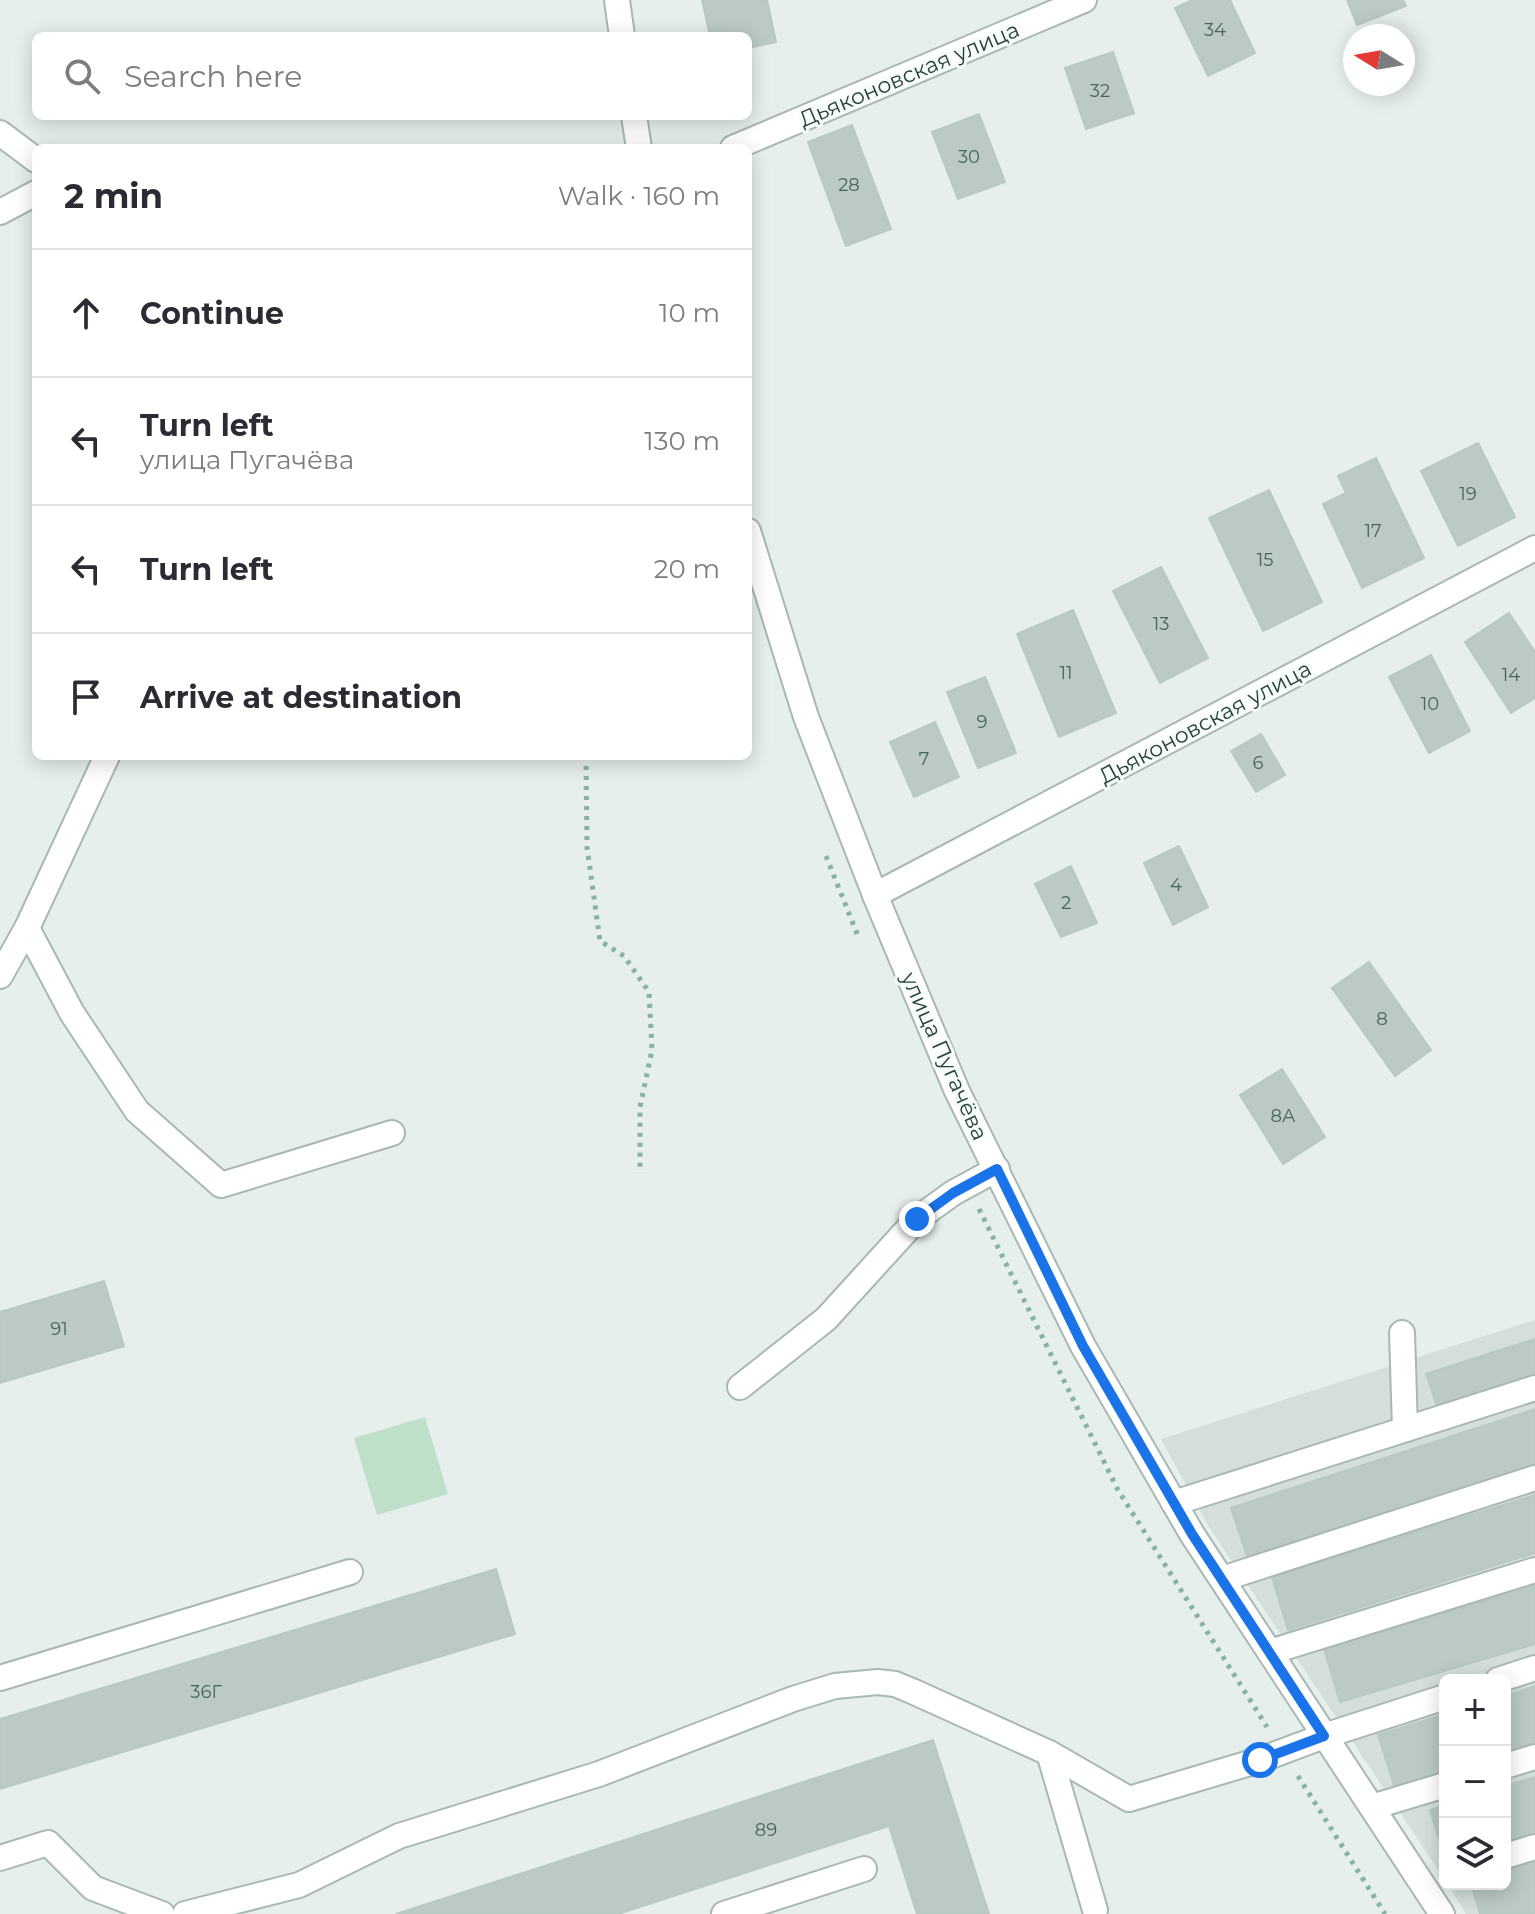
<!DOCTYPE html>
<html lang="en">
<head>
<meta charset="utf-8">
<style>
  body { margin:0; font-family:Montserrat,sans-serif; background:#f2f2f3; color:#2b2b33 }
  .controls { position:absolute; right:24px; bottom:24px; display:grid; overflow:hidden; border-radius:12px; box-shadow:0 4px 20px #0003 }
  .controls button { width:72px; height:72px; display:grid; place-items:center; padding:0; border:0; border-bottom:2px solid #e1e1e2; background:#fff; color:#2b2b33; font:40px sans-serif }
  .compass { position:absolute; left:1343px; top:24px; width:72px; height:72px; border-radius:50%; background:#fff; box-shadow:0 4px 20px #0003; rotate:281deg }
  .stop { position:absolute; width:24px; height:24px; margin:-18px; border:6px solid #1a73e8; border-radius:50%; background:#fff }
  .stop.end { background:#1a73e8; border-color:#fff; box-shadow:0 2px 8px #0008 }
  .list { margin:0; padding:0; list-style:none }
  h2 { display:flex; justify-content:space-between; align-items:center; height:104px; margin:0; padding:0 32px; font-size:34px }
  h2 small { font-size:26px; font-weight:400; color:#7c7c81 }
  .list li { display:grid; grid-template-columns:52px 1fr auto; gap:24px; align-items:center; box-sizing:border-box; height:128px; padding:0 32px; border-top:2px solid #e1e1e2 }
  .list b { display:block; font-size:30px; white-space:nowrap }
  .list p { margin:0; font-size:26px; white-space:nowrap; color:#7c7c81 }
  .list em { font-size:26px; font-style:normal; color:#7c7c81 }
  .icon { flex:none; width:44px; height:44px; fill:none; stroke:currentColor; stroke-width:2; stroke-linecap:round; stroke-linejoin:round }
  .map { position:relative; flex:none; width:1535px; height:1914px; overflow:hidden }
  .search { position:absolute; background:#fff; box-shadow:0 4px 20px #0003; left:32px; top:32px; width:720px; height:88px; display:flex; align-items:center; gap:20px; box-sizing:border-box; padding:0 28px; border-radius:12px; color:#7c7c81; font-size:30px }
  .panel { position:absolute; background:#fff; box-shadow:0 4px 20px #0003; left:32px; top:144px; width:720px; height:616px; border-radius:12px }
  .map>svg:first-child { display:block }
  .built { fill:#d4dfda }
  .green { fill:#bfe0c8 }
  .building { fill:#bbcac4; stroke:#b8c9c2; stroke-width:2 }
  .lines { fill:none; stroke-linecap:round; stroke-linejoin:round }
  .minor-casing { stroke:#a8b8b2; stroke-width:28 }
  .path { stroke:#86b3a5; stroke-width:5; stroke-dasharray:4 6; stroke-linecap:butt }
  .minor { stroke:#fff; stroke-width:24 }
  .route { stroke:#1a73e8; stroke-width:10 }
  .labels { text-anchor:middle; stroke-width:6; stroke-linejoin:round; paint-order:stroke }
  .number-label { font-size:18px; fill:#4a645c }
  .street-label { font-size:22px; fill:#24423a; stroke:#f7fbf9 }
</style>
</head>
<body>
<div class="map">
<svg width="1535" height="1914" viewBox="0 0 1535 1914">
  <rect width="100%" height="100%" fill="#e6efeb"/>
  <path class="built" d="M1535,1320V1914H1466L1448,1884H1505V1680H1445V1880L1209,1527L1161,1439Z"/>
  <path class="green" d="M425,1417L448,1494L377,1515L354,1438Z"/>
  <g class="building">
    <path d="M702,0H767L776,42L748,48V36H710Z"/>
    <path d="M1192,0H1230L1255,53L1208,76L1175,8Z"/>
    <path d="M1347,0H1403L1406,6L1357,25Z"/>
    <path d="M1113,52L1134,113L1086,129L1065,68Z"/>
    <path d="M979,114L1005,182L958,199L932,132Z"/>
    <path d="M852,125L891,229L846,246L808,142Z"/>
    <path d="M1478,443L1515,517L1458,546L1421,471Z"/>
    <path d="M1376,458L1424,558L1362,588L1323,504L1346,493L1338,476Z"/>
    <path d="M1269,490L1322,602L1263,631L1209,518Z"/>
    <path d="M1161,567L1208,658L1160,683L1113,591Z"/>
    <path d="M1073,610L1116,713L1059,737L1017,634Z"/>
    <path d="M1509,613L1535,652V698L1511,713L1465,642Z"/>
    <path d="M1431,655L1470,731L1429,753L1389,677Z"/>
    <path d="M985,677L1016,753L978,768L947,692Z"/>
    <path d="M935,722L959,777L914,797L890,742Z"/>
    <path d="M1261,734L1285,775L1256,792L1231,751Z"/>
    <path d="M1179,846L1208,907L1173,925L1144,863Z"/>
    <path d="M1071,866L1097,923L1061,937L1035,884Z"/>
    <path d="M1369,962L1431,1050L1395,1076L1332,988Z"/>
    <path d="M1282,1069L1325,1137L1283,1164L1240,1095Z"/>
    <path d="M104,1281L124,1346L0,1383V1312Z"/>
    <path d="M1535,1339V1375L1437,1406L1426,1374Z"/>
    <path d="M1535,1409V1465L1248,1559L1231,1508Z"/>
    <path d="M1535,1495V1553L1288,1630L1272,1577Z"/>
    <path d="M496,1569L515,1634L0,1789V1719Z"/>
    <path d="M1535,1586V1644L1340,1702L1324,1649Z"/>
    <path d="M1535,1686V1744L1505,1754V1696Z"/>
    <path d="M1445,1714V1773L1395,1788L1378,1735Z"/>
    <path d="M933,1740L989,1914H917L889,1826L618,1914H396Z"/>
    <path d="M1535,1777V1833L1505,1842V1786Z"/>
    <path d="M1445,1805V1858L1430,1810Z"/>
    <path d="M1535,1862V1914H1480L1471,1884H1505V1871Z"/>
  </g>
  <g class="lines">
    <g class="minor-casing">
      <g id="minor">
        <path d="M617,0L622,36"/>
        <path d="M634,116L639,148"/>
        <path d="M0,133L36,160"/>
        <path d="M733,148L1084,0"/>
        <path d="M0,212L36,193"/>
        <path d="M748,531L806,717L875,895L957,1091L1083,1346L1192,1534L1442,1914"/>
        <path d="M875,895L1535,548"/>
        <path d="M27,928L72,1013L137,1111L221,1185L392,1133"/>
        <path d="M0,976L27,928L107,756"/>
        <path d="M1402,1333L1405,1429"/>
        <path d="M740,1387L826,1319L917,1219L953,1193L997,1169"/>
        <path d="M1174,1503L1535,1388"/>
        <path d="M1222,1579L1535,1478"/>
        <path d="M1270,1652L1535,1570"/>
        <path d="M0,1678L350,1572"/>
        <path d="M1498,1680L1535,1668"/>
        <path d="M1049,1753L1095,1910"/>
        <path d="M1505,1766L1535,1757"/>
        <path d="M1372,1807L1445,1785"/>
        <path d="M1505,1856L1535,1847"/>
        <path d="M0,1858L48,1843L93,1888L162,1914"/>
        <path d="M185,1914L299,1885L399,1836L599,1774L793,1699L835,1686L878,1682L895,1684L912,1691L1049,1753L1129,1799L1260,1760L1324,1736L1445,1697"/>
        <path d="M724,1914L864,1869"/>
      </g>
    </g>
    <g class="path">
      <path d="M586,756L587,847L600,941L624,956L649,992L652,1050L640,1107V1173"/>
      <path d="M826,856L858,936"/>
      <path d="M979,1209L1118,1490L1267,1727"/>
      <path d="M1298,1776L1385,1914"/>
    </g>
    <use href="#minor" class="minor"/>
  </g>
  <g class="lines">
    <path class="route" d="M917,1219L953,1193L997,1169L1083,1346L1192,1534L1324,1736L1260,1760"/>
  </g>
  <g class="labels">
    <g class="number-label">
      <text x="1215" y="36">34</text>
      <text x="1100" y="97">32</text>
      <text x="969" y="163">30</text>
      <text x="849" y="191">28</text>
      <text x="1468" y="500">19</text>
      <text x="1373" y="537">17</text>
      <text x="1265" y="566">15</text>
      <text x="1161" y="630">13</text>
      <text x="1066" y="679">11</text>
      <text x="1511" y="681">14</text>
      <text x="1430" y="710">10</text>
      <text x="982" y="728">9</text>
      <text x="924" y="765">7</text>
      <text x="1258" y="769">6</text>
      <text x="1176" y="891">4</text>
      <text x="1066" y="909">2</text>
      <text x="1382" y="1025">8</text>
      <text x="1283" y="1122">8А</text>
      <text x="59" y="1335">91</text>
      <text x="206" y="1698">36Г</text>
      <text x="766" y="1836">89</text>
    </g>
    <g class="street-label">
      <text transform="translate(909 74) rotate(-23)" y="8">Дьяконовская улица</text>
      <text transform="translate(1205 722) rotate(-28)" y="8">Дьяконовская улица</text>
      <text transform="translate(945 1056) rotate(66)" y="8">улица Пугачёва</text>
    </g>
  </g>
</svg>
<div class="controls">
<button>+</button>
<button>−</button>
<button><svg class="icon" aria-label="layers" viewBox="0 0 24 24"><path d="M12 4l9 5-9 5-9-5zM3 14l9 5 9-5"/></svg></button>
</div>
<svg class="compass" viewBox="-18 -18 36 36"><path d="M0-13l5 13h-10z" fill="#e53935"/><path d="M0 13l5-13h-10z" fill="#7c7c81"/></svg>
<div class="stop" style="left:1260px;top:1760px"></div>
<div class="stop end" style="left:917px;top:1219px"></div>
<div class="search"><svg class="icon" aria-label="search" viewBox="0 0 24 24"><circle cx="10" cy="10" r="6"/><path d="M15 15l6 6"/></svg>Search here</div>
<section class="panel">
<h2>2 min<small>Walk · 160 m</small></h2>
<ul class="list">
<li><svg class="icon" aria-label="ahead" viewBox="0 0 24 24"><path d="M12 20V5M6 11l6-6 6 6"/></svg><div><b>Continue</b></div><em>10 m</em></li>
<li><svg class="icon" aria-label="left" viewBox="0 0 24 24"><path d="M17 20v-9H6M10 6l-5 5 5 5"/></svg><div><b>Turn left</b><p>улица Пугачёва</p></div><em>130 m</em></li>
<li><svg class="icon" aria-label="left" viewBox="0 0 24 24"><path d="M17 20v-9H6M10 6l-5 5 5 5"/></svg><div><b>Turn left</b></div><em>20 m</em></li>
<li><svg class="icon" aria-label="arrive" viewBox="0 0 24 24"><path d="M6 21V4h12l-3 4 3 4H6"/></svg><div><b>Arrive at destination</b></div></li>
</ul>
</section>
</div>
</body>
</html>
